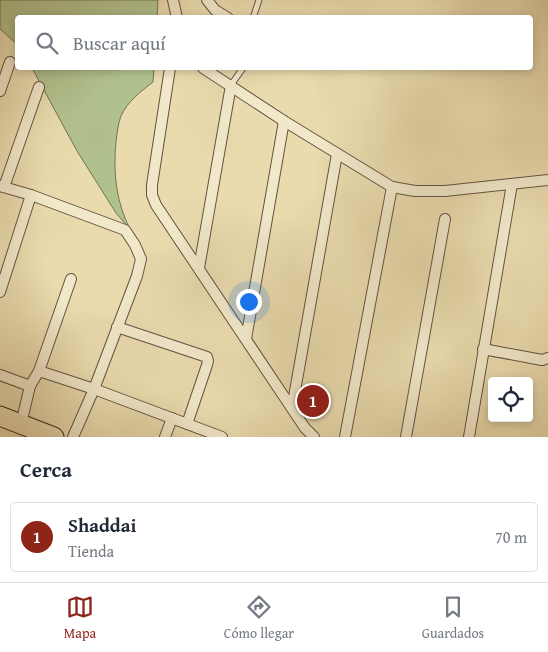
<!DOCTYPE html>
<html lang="es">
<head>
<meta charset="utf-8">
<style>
  body { margin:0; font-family:"Gentium Book Plus",serif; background:#f2f2f3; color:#1f2937 }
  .controls { position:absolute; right:15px; bottom:15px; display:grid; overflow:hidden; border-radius:5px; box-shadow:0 2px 8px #0003 }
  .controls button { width:45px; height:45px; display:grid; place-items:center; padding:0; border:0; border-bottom:1px solid #e0e1e3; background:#fff; color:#1f2937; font:25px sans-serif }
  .you { position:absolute; left:248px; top:301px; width:18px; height:18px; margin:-12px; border:4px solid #fff; border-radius:50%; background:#1a73e8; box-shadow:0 0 0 8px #1a73e833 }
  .badge { display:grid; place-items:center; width:32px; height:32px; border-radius:50%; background:#8f2418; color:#fff; font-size:16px; font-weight:700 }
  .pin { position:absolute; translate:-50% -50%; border:2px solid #fff; box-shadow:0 1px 5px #0006 }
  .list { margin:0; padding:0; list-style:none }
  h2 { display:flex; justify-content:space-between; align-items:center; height:65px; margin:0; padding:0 20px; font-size:21px }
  h2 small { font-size:16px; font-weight:400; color:#747a83 }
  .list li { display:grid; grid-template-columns:32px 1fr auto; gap:15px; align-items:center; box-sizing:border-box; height:70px; margin:0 10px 10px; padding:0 10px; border:1px solid #e0e1e3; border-radius:5px }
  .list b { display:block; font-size:19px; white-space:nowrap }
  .list p { margin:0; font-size:16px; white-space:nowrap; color:#747a83 }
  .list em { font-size:16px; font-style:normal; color:#747a83 }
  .icon { flex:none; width:28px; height:28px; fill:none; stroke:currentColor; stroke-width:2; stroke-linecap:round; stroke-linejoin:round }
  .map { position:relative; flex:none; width:548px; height:437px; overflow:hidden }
  .search { position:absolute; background:#fff; box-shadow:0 2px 8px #0003; left:15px; right:15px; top:15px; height:55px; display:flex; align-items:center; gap:12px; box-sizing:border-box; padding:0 18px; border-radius:5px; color:#747a83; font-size:19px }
  .sheet { height:145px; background:#fff }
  nav { display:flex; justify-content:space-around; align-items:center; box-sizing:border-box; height:70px; border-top:1px solid #e0e1e3; background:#fff; font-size:14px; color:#747a83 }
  nav a { display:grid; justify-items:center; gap:2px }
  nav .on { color:#8f2418 }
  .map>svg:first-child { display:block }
  .green { fill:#b1c18e; stroke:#747255 }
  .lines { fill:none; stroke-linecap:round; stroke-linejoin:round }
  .lane-casing { stroke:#645240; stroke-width:7 }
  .street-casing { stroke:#645240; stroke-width:12 }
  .highway-casing { stroke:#37241c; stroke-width:21 }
  .lane { stroke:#f1e8ca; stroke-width:5 }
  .street { stroke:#f1e8ca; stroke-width:10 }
  .highway { stroke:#e9dbae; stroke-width:19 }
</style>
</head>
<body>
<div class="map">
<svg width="548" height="437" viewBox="0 0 548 437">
  <rect width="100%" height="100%" fill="#e9dbae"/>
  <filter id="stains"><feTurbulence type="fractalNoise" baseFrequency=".004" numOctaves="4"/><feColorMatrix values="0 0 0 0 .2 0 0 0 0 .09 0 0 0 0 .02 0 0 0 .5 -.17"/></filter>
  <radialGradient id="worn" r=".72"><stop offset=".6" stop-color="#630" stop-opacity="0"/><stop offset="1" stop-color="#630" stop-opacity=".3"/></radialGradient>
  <g class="green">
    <path d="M0,0H158L157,17L18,18L17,44L0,29Z"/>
    <path d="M32,68H154L153,82C140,92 128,101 121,116C118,123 117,134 116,142C113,173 116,201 130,229L116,213L77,151Z"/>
  </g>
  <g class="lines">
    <g class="lane-casing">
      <g id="lane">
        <path d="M253,18L259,0"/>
        <path d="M231,85L243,68"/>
      </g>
    </g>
    <g class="street-casing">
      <g id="street">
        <path d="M173,0L177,18"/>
        <path d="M207,0L215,10L228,18"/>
        <path d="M170,68L152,185V195L156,205L305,428L314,437"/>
        <path d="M203,68L284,121L392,187L415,191H445L548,180"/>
        <path d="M0,91L10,62"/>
        <path d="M0,186L31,195L125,230L135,245L141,259L137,276L94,389L73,437"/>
        <path d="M4,187L39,87"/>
        <path d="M199,268L231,85"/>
        <path d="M0,292L31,195"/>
        <path d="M117,327L207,357L208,361L207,365L187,424"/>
        <path d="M246,339L284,121"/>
        <path d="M483,349L542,360L548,358"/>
        <path d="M39,371L94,389L222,437"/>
        <path d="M0,375L30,386"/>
        <path d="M292,408L337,154"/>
        <path d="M21,424L30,386L39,371L71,279"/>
        <path d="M165,437L172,418"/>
        <path d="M345,437L392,187"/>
        <path d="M406,437L445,219"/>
        <path d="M469,437L512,184"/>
      </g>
    </g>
    <g class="highway-casing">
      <path id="highway" d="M0,416L54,437"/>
    </g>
    <use href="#lane" class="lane"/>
    <use href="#street" class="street"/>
    <use href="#highway" class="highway"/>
  </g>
  <rect width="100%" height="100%" filter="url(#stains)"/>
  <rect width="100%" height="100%" fill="url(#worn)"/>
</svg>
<div class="controls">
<button><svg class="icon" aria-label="locate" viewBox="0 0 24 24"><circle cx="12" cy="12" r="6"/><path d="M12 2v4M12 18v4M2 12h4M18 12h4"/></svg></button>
</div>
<div class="you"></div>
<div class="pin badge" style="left:313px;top:401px">1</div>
<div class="search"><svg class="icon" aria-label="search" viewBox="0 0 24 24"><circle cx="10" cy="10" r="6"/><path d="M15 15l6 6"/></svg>Buscar aquí</div>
</div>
<section class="sheet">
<h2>Cerca<small></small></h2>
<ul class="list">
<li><span class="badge">1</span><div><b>Shaddai</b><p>Tienda</p></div><em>70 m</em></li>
</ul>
</section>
<nav>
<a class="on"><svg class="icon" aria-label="map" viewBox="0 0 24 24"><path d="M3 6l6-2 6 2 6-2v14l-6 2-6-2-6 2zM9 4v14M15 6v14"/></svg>Mapa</a>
<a><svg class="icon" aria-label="directions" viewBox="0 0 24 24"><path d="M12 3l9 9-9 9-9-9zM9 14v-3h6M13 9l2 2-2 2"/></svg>Cómo llegar</a>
<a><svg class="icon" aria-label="saved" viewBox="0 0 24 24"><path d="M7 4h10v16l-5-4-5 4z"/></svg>Guardados</a>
</nav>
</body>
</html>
